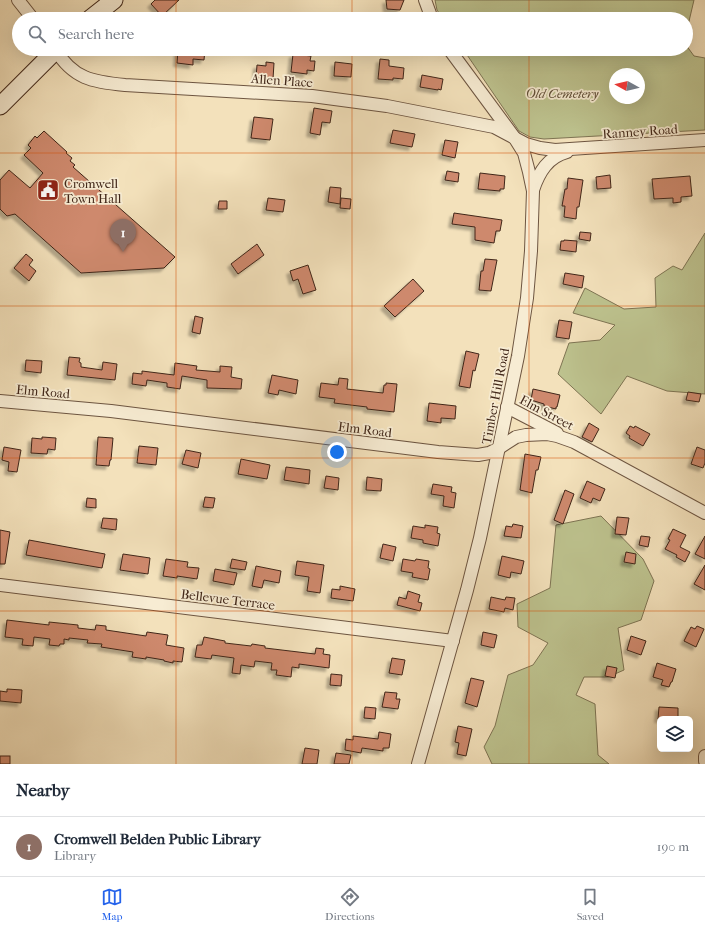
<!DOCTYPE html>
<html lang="en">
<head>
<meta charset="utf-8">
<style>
  body { margin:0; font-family:"IM FELL French Canon",serif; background:#f2f2f3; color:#1f2937 }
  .controls { position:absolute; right:12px; bottom:12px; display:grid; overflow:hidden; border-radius:6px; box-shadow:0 4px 16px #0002 }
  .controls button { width:36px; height:36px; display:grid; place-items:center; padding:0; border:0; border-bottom:1px solid #e0e1e3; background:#fff; color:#1f2937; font:20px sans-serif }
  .compass { position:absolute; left:609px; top:68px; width:36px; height:36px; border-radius:50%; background:#fff; box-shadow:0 4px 16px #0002; rotate:278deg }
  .you { position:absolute; left:337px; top:452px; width:14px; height:14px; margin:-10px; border:3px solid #fff; border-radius:50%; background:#1a73e8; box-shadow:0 0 0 6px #1a73e833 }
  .badge { display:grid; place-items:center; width:26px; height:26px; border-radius:50%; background:#2563eb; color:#fff; font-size:13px; font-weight:700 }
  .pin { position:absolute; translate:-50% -33px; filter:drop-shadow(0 1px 2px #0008) }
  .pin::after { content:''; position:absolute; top:21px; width:14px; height:12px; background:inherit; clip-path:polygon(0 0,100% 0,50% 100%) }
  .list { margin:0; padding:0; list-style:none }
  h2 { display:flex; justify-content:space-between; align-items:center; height:52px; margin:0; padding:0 16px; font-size:17px }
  h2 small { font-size:13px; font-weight:400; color:#747a83 }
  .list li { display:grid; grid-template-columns:26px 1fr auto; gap:12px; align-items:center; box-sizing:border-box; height:60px; padding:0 16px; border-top:1px solid #e0e1e3 }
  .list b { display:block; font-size:15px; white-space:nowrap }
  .list p { margin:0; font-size:13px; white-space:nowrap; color:#747a83 }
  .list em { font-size:13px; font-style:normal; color:#747a83 }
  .icon { flex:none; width:22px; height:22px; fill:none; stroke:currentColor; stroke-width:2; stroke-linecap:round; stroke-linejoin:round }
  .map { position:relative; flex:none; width:705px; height:764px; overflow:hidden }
  .search { position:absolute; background:#fff; box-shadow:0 4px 16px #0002; left:12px; right:12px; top:12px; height:44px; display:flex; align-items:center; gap:10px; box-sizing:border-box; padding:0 14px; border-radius:22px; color:#747a83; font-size:15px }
  .sheet { height:112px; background:#fff }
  nav { display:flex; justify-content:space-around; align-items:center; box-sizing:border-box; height:56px; border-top:1px solid #e0e1e3; background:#fff; font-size:11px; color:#747a83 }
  nav a { display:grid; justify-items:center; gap:2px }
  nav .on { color:#2563eb }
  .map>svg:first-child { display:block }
  .green { fill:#bdc28e; stroke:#7e7453; fill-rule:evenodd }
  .building { fill:#ce896d; stroke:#402618; filter:url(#shadow) }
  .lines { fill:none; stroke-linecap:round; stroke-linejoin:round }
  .street-casing { stroke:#6d5541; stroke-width:14 }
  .secondary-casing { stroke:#402618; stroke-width:19 }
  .street { stroke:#f7ecd3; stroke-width:12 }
  .secondary { stroke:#f7ecd3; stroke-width:17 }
  .grid { fill:none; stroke:#d7540d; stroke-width:1; stroke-opacity:0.55 }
  .labels { text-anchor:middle; stroke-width:3.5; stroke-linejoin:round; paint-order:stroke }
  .street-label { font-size:13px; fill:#402618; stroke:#f7ecd3 }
  .park-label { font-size:13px; font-style:italic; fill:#5f4d36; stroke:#f7ecd3 }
  .poi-label { font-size:13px; fill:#402618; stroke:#f7ecd3; text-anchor:start }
</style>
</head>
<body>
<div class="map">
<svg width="705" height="764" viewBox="0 0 705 764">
  <defs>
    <filter id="shadow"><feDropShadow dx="-3.5" dy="3.5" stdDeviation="1" flood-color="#0004"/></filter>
  </defs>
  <rect width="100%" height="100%" fill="#f3e1bb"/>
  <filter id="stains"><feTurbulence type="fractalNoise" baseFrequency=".005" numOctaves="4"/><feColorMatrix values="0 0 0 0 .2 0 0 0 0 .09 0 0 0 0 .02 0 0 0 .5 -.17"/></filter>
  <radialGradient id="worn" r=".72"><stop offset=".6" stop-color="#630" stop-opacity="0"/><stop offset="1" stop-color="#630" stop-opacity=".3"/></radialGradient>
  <g class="green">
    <path d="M435,0H694L686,34V19H443L437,10Z"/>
    <path d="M686,45L694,56L705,58V130L544,139L530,137L519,131L463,49H686ZM615,74H639V98H615Z"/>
    <path d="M705,233V394L667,391L627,376L601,414L558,374L569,343L600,340L615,325L573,313L585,288L624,309L656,307L655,278L673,266L682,270Z"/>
    <path d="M601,516L643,559L654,581L641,620L618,628L624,670L608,677H584L576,695L595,704L598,755L609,764H492L484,747L495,726L508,675L533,665L548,643L518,627L517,604L550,588L556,525Z"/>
  </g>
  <g class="building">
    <path d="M155,0H179L162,16L151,4Z"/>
    <path d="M386,0H404L400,10L387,9Z"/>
    <path d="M178,49H205L204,60L193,59V65L177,63Z"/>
    <path d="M293,54L311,56L310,61H315L314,71L307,70V74L291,72Z"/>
    <path d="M380,59L389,60V66L404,68L403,79L393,78V80L378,79Z"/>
    <path d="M266,62L274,63L273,79L256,78L257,65L266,66Z"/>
    <path d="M335,62L352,64L351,77L334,76Z"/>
    <path d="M422,75L443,79L441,90L438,89V90L420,87Z"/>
    <path d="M314,108L332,111L330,123L322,122L320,135L310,133Z"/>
    <path d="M254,117L273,119L270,140L251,138Z"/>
    <path d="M393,130L415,134L412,147L390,143Z"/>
    <path d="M44,131L67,152L66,153L72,158L70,161L75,165L73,167L175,257L164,268L81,273L15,214L7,216L0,209V180L9,170L30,188L43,173L24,155L31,148L28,145L35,136L37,138Z"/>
    <path d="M445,140L458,142L455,158L442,155Z"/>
    <path d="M447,171L459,173L458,182L445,180Z"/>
    <path d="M480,173L505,176L504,189H500V191L478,189Z"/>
    <path d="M610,175L611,188L597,189L596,177Z"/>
    <path d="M690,176L692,196L681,197V202L673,203V198L654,199L652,179Z"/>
    <path d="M568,178L583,180L579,207H577L576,219L564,217L565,206H562L565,189H567Z"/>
    <path d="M330,187L341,188L340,204L328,202Z"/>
    <path d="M268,198L285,200L283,212L266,210Z"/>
    <path d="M341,198L351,199L350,209L340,208Z"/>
    <path d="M219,201H227V209H218Z"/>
    <path d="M454,213L502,220L500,231H496L494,243L475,240V227L452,224Z"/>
    <path d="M580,232L591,233L590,241L579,239Z"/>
    <path d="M564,240L577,241L576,252L560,250L561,241H564Z"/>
    <path d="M257,244L264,255L238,274L231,264Z"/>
    <path d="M26,254L33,260L29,265L36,271L29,281L14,268Z"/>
    <path d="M485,259L497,260L491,291L479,290L481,271H483Z"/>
    <path d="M308,265L316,290L303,294L298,279L293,281L290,271Z"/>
    <path d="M565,273L584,276L582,288L563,284Z"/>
    <path d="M413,279L424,291L395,317L384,306Z"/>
    <path d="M195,316L203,318L200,334L192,332Z"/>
    <path d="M559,320L572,322L569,339L556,337Z"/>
    <path d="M466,351L479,354L475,371L473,370L470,388L459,386Z"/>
    <path d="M69,357L80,358L79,362L81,363V367L102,370L103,362L117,364L115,380L67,375Z"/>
    <path d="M26,360L42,361L41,373L25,371Z"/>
    <path d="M175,363L197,366L196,370L220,372V366L232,367L231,377L242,379L241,389L207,388V380L182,376L180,389L167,387V383L147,380L146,386L132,384L133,373L142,374V371L174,375Z"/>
    <path d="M272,375L298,380L296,394L279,390L278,395L268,393Z"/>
    <path d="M339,378L348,379L347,389L383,393L384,385H386V383L397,384L394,412L367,409V407L334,403L335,399L319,397L321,383L338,385Z"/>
    <path d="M533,389L560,395L557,407H556V409L544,406V404L531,400Z"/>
    <path d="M688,392L701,394L699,402L686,400Z"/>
    <path d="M429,403L456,406L455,419L441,418V423L427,421Z"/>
    <path d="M589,423L599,429L592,442L582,437Z"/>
    <path d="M630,426L634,428L635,426L650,434L643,446L629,438L630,436L626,433Z"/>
    <path d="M42,437L56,438L55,450L48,449L47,454L31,453L32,438L42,439Z"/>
    <path d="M98,437L113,438L111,460H110L109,466L96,465Z"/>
    <path d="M139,446L158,448L156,465L137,463Z"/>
    <path d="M4,447L21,450L17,472L8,471L9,462L2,460Z"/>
    <path d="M697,447L705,450V463L703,468L691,464Z"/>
    <path d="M186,450L201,453L198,468L182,464Z"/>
    <path d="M525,454L541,457L538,470H536L532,493L520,490Z"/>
    <path d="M241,459L270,465L267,479L238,474Z"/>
    <path d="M286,467L310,470L309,484L284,480Z"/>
    <path d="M326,476L339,478L338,490L324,488Z"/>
    <path d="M367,477L382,479L381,491L366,490Z"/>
    <path d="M587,481L605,489L600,501L593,498L591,503L580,498Z"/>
    <path d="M433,484L452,487L451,492L456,493L454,508L443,506L444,496L431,494Z"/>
    <path d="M565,490L574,494L563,524L554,520Z"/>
    <path d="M205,497L215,498L213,508L203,507Z"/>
    <path d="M87,498L96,499V508L86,507Z"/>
    <path d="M617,517L629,518L626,535L615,534Z"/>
    <path d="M103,518L117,519L116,530L101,528Z"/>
    <path d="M513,524L523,526L521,538L504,536L506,526L512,527Z"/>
    <path d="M425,525L438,527L437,533L440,534L438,546L423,543V540L411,538L413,526L425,528Z"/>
    <path d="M673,529L686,535L680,547L690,552L685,562L676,557L677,555L665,549L670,540L668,539Z"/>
    <path d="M0,530L10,532L5,564H0Z"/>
    <path d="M641,536L650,537L648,547L639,545Z"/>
    <path d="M705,536V559L695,554Z"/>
    <path d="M29,540L105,554L102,568L26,555Z"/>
    <path d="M383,544L396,547L393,561L380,558Z"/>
    <path d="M626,552L636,554L635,564L624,562Z"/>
    <path d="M123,554L150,558L148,574L120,570Z"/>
    <path d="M502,556L524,561L521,574L511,572L510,578L498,575Z"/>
    <path d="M166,559L188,562L187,567L199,568L197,579L177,576V578L163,576Z"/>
    <path d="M232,559L247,562L245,570L230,568Z"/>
    <path d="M403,559L415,561L416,559L429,561L428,568L430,569L428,580L412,577L413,573L401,571Z"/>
    <path d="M297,561L324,565L320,593L307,591L309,577L295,575Z"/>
    <path d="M705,565V590L694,584Z"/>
    <path d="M256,566L281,571L279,583L264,580L262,588L252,586Z"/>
    <path d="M215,569L237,573L234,585L213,581Z"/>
    <path d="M340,586L355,589L353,601L331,598L332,589L340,590Z"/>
    <path d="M408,591L420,595L418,602L422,603L420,611L397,605L399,597L406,599Z"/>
    <path d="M491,597L505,600L506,597L515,598L513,610L505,608L504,612L489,609Z"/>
    <path d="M7,620L49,625V622L78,625V628L95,630L96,625L106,626V630L146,636L147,632L168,635L166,645L184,648L182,662L173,661V663L164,661V660L146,657V659L132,657L133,652L101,647L102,644L87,643L88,640L69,638V640L64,639V644H60L59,646L49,645L50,639L34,637L33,646L22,645L23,639L5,637Z"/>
    <path d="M697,626L704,629L696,647L684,641L691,627L695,629Z"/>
    <path d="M483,632L497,635L494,648L481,645Z"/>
    <path d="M631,636L646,641L641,655L627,650Z"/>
    <path d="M204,637L225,641V643L251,646L252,644L265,646V648L315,654L316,648L324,649L323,654L330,655L329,668L299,664V668L292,667L291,677L276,675L277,670H271L272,663L255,661L254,667L241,665L240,674L232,673L234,658L212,655L211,659L195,657L197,645H202Z"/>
    <path d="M392,658L405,660L402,675L389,673Z"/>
    <path d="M657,663L676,669L672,682H671L669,687L661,685L663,680L653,677Z"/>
    <path d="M607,666L617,668L615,678L605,676Z"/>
    <path d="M331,674L342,675L341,686L330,685Z"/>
    <path d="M471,678L484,681L477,707L465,703Z"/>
    <path d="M7,689L22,690L21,703L0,701V691L7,692Z"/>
    <path d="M385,692L397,693L396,699H400L398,709L382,707Z"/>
    <path d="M365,707L376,708L375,719L364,718Z"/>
    <path d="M659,707L678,708V719H658Z"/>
    <path d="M458,726L472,729L466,756L457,754L459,743L455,742Z"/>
    <path d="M379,732L391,734L389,748H383V751L362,748L361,753L345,750L346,739L353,740V736L378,739Z"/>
    <path d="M305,748L319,750L317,764H302Z"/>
    <path d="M336,753L351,755L349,764H334Z"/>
    <rect x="0" y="756" width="10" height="8"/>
  </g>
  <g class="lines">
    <g class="street-casing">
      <g id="street">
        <path d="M18,0L33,19"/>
        <path d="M425,0L432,19"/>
        <path d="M55,49C73,79 93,82 125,85L312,96L387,106L494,127L526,144L540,148L555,150L705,140"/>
        <path d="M533,190C539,172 548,157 567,152"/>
        <path d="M0,401L111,411L438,452L478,455L489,453L499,448L516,437L526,435L547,434L557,436L574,442L705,513"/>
        <path d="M507,407L557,433"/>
        <path d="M0,585L453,641"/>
        <path d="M705,756V761"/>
        <path d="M418,764L467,590L480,538L518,356L527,298L531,251L533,191L529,172L524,153L514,137L449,49"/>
      </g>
    </g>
    <g class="secondary-casing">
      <g id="secondary">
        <path d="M90,19L114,0"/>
        <path d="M0,106L57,49"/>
      </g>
    </g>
    <use href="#street" class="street"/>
    <use href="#secondary" class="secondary"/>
  </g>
  <path class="grid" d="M176,0V19M352,0V19M529,0V19M176,49V764M352,49V764M529,49V764M0,153H705M0,306H705M0,458H705M0,611H705"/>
  <defs>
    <g id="civic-square" transform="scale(1.15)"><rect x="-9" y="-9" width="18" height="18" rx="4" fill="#8f2418" stroke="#f7ecd3"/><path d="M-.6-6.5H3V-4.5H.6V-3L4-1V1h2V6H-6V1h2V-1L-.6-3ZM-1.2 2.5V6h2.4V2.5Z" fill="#fff"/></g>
  </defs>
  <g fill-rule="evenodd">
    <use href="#civic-square" x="48" y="190"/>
  </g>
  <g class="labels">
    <g class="street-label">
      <text transform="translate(282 80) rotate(4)" y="5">Allen Place</text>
      <text transform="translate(640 131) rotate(-4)" y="5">Ranney Road</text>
      <text transform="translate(43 391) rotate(5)" y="5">Elm Road</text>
      <text transform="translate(495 396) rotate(-79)" y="5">Timber Hill Road</text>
      <text transform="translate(547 412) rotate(28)" y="5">Elm Street</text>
      <text transform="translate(365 429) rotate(7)" y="5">Elm Road</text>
      <text transform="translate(228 599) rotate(7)" y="5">Bellevue Terrace</text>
    </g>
    <g class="park-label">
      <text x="562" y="98">Old Cemetery</text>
    </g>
    <g class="poi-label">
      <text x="64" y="188">Cromwell<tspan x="64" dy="15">Town Hall</tspan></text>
    </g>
  </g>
  <rect width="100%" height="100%" filter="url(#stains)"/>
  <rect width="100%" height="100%" fill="url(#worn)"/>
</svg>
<div class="controls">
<button><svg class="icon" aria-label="layers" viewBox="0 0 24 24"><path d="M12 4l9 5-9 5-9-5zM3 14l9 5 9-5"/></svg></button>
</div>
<svg class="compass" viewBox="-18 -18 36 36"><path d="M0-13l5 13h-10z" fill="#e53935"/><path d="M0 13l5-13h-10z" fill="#747a83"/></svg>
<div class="you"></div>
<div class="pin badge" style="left:123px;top:252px;background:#8d6e63">1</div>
<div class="search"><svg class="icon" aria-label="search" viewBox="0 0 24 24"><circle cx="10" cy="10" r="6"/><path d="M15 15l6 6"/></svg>Search here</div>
</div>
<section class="sheet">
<h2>Nearby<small></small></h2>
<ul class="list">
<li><span class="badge" style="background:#8d6e63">1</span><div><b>Cromwell Belden Public Library</b><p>Library</p></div><em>190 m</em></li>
</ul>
</section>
<nav>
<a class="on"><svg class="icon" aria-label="map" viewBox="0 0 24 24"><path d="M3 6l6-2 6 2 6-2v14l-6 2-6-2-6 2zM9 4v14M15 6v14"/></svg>Map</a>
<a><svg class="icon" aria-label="directions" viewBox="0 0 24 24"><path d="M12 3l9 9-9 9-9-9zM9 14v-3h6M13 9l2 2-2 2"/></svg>Directions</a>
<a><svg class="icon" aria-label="saved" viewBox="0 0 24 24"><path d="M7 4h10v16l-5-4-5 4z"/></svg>Saved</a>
</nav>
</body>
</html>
